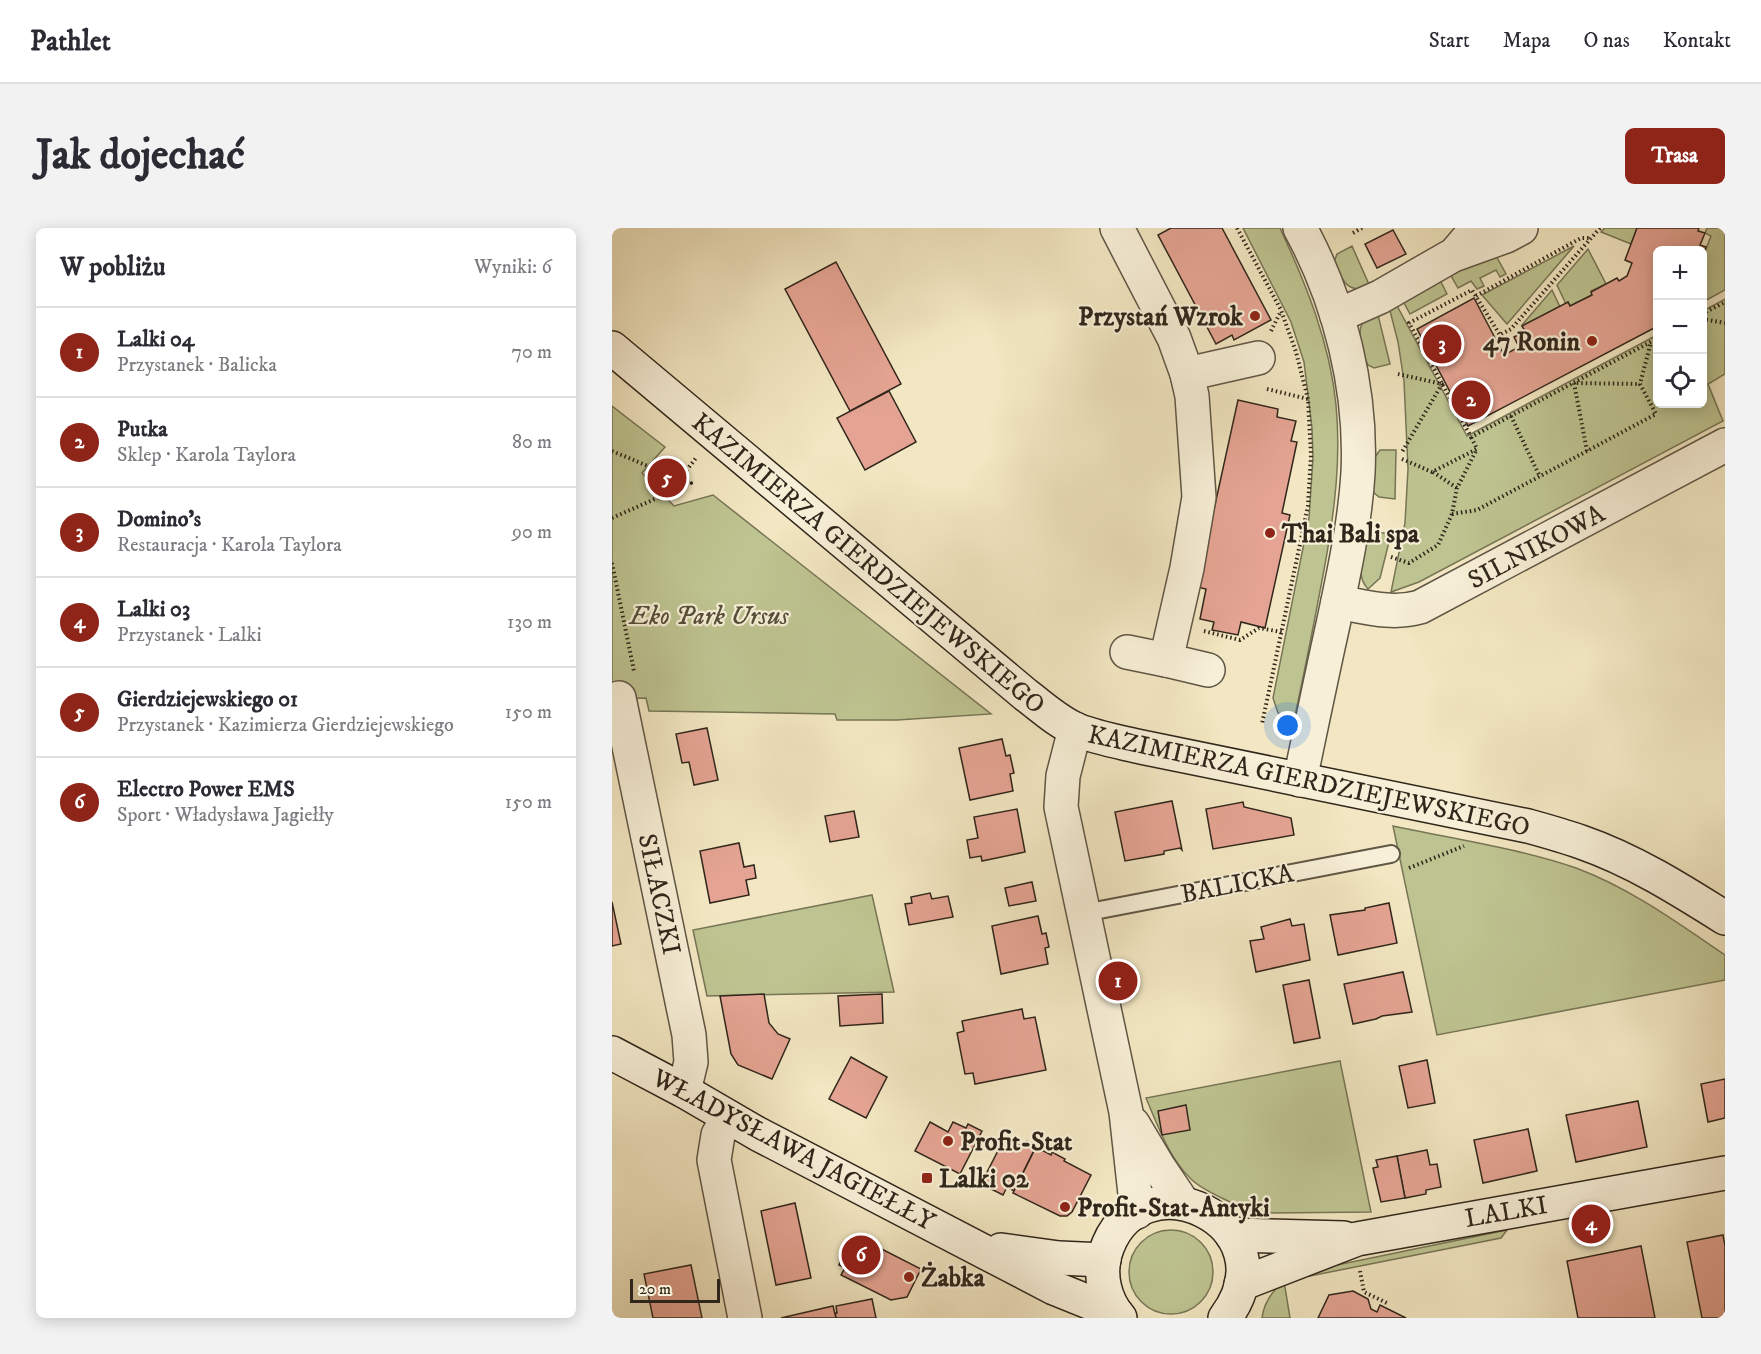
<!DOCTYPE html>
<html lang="pl">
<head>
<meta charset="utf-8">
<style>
  body { margin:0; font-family:"IM FELL DW Pica",serif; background:#f2f2f3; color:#2b2b33 }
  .controls { position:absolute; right:18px; top:18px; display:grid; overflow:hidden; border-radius:9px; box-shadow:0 3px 15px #0003 }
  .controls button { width:54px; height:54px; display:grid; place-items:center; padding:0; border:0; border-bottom:2px solid #e1e1e2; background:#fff; color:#2b2b33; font:30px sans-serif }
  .scale { position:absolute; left:18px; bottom:15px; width:90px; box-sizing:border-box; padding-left:6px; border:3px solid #30261b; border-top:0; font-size:16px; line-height:21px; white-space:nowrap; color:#30261b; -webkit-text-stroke:4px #f7efd7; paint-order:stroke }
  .you { position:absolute; left:676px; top:498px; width:21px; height:21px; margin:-15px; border:4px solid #fff; border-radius:50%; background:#1a73e8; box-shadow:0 0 0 9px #1a73e833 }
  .badge { display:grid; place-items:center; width:39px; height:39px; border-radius:50%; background:#8f2418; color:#fff; font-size:20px; font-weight:700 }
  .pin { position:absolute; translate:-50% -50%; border:3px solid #fff; box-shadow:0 2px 6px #0006 }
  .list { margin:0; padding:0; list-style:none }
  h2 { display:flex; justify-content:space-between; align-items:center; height:78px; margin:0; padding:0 24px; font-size:26px }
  h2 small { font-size:20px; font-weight:400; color:#7c7c81 }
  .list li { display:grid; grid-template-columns:39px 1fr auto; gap:18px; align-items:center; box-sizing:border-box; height:90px; padding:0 24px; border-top:2px solid #e1e1e2 }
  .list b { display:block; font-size:22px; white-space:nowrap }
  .list p { margin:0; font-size:20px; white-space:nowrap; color:#7c7c81 }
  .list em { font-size:20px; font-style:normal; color:#7c7c81 }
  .icon { flex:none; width:33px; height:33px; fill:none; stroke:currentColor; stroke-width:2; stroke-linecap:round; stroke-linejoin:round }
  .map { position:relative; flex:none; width:1113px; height:1090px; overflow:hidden; border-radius:9px }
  header { display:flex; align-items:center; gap:36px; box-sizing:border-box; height:84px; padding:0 30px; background:#fff; border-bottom:2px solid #e1e1e2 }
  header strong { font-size:28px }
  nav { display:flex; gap:33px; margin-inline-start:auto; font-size:21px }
  .intro { display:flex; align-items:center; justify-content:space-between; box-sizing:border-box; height:144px; padding:0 36px }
  h1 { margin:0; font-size:42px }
  .button { padding:15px 27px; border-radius:9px; background:#8f2418; color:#fff; font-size:21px; font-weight:700 }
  main { display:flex; gap:36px; padding:0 36px }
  aside { flex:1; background:#fff; border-radius:9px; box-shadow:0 3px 15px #0003 }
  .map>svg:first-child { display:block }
  .green { fill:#bec491; stroke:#777556; stroke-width:1.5 }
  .building { fill:#e5a493; stroke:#30261b; stroke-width:1.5 }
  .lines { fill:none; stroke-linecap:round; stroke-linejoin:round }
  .lane-casing { stroke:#605645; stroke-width:20 }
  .street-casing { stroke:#605645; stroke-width:36 }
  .secondary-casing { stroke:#30261b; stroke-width:36 }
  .path { stroke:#30261b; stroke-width:4; stroke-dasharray:1.5 3; stroke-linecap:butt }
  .lane { stroke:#f7efd7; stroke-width:16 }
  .street { stroke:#f7efd7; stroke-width:33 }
  .secondary { stroke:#f7efd7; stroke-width:33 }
  .poi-dot { fill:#8f2418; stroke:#f7efd7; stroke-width:2 }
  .labels { text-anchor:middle; stroke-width:4.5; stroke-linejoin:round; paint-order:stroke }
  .poi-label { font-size:26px; font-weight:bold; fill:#30261b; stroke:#f7efd7; text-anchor:start }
  .street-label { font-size:26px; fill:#30261b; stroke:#f7efd7 }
  .park-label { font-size:26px; font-style:italic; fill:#544e38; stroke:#f7efd7 }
</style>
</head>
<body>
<header>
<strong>Pathlet</strong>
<nav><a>Start</a><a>Mapa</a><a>O nas</a><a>Kontakt</a></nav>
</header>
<div class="intro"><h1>Jak dojechać</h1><a class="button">Trasa</a></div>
<main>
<aside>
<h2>W pobliżu<small>Wyniki: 6</small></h2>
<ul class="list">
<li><span class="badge">1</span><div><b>Lalki 04</b><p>Przystanek · Balicka</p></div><em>70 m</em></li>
<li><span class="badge">2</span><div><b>Putka</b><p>Sklep · Karola Taylora</p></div><em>80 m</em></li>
<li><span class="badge">3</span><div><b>Domino's</b><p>Restauracja · Karola Taylora</p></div><em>90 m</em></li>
<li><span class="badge">4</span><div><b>Lalki 03</b><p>Przystanek · Lalki</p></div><em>130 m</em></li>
<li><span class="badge">5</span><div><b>Gierdziejewskiego 01</b><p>Przystanek · Kazimierza Gierdziejewskiego</p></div><em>150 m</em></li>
<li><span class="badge">6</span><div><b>Electro Power EMS</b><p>Sport · Władysława Jagiełły</p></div><em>150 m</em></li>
</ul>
</aside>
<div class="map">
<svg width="1113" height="1090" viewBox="0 0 1113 1090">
  <rect width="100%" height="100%" fill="#f2e7c2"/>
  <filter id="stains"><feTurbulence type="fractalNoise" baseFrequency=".00333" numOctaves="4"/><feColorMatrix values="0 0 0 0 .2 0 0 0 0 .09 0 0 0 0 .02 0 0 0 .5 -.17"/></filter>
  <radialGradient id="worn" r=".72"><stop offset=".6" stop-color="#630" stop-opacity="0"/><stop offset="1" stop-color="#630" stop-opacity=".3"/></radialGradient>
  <g class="green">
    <path d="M631,0H668C694,56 718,115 724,177C729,229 723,279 714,331C704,385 694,438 682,492L666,485L661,470L697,290L701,230L700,200L692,134L679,94Z"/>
    <path d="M993,0H1025L1019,16L989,4Z"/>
    <path d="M1095,0H1113V62L1091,74V29L1099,8L1093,5Z"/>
    <path d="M740,18L759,61C734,64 731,54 722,34L725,26Z"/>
    <path d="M962,18L895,96L870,67Z"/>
    <path d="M976,21L994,56L979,63L980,67L958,78L956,74L954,76L945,57Z"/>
    <path d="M883,26L894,46L888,49L884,42L868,50L872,58L865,61L859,53L846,60L838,46Z"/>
    <path d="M828,52L835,66L798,86L791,73Z"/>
    <path d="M940,62L948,79L910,98V97Z"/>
    <path d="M1113,71V146L1096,156L1111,193L807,354L779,364L793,295L796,241L792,153L786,114L777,79L784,76L855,208L1045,107L1046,176H1090L1091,83Z"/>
    <path d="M765,83L778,136L762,140L756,137C750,126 743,102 753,91C756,88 762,85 765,83Z"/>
    <path d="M0,178L53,219L30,245L62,278L101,267L379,486L285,492H225L223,486L37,483L34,470L0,471Z"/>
    <path d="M768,222H784L783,271L767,269L761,264L763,229Z"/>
    <path d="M763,304L779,306L768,350L756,361C742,346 752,326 755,308Z"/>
    <path d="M781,598C842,611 905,620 964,640C1018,660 1066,695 1113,727V752L825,807Z"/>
    <path d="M260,667L282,764L95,768L81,702Z"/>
    <path d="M728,833L759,984L645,985C628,979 591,963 579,951C557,930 546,898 534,870Z"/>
    <circle cx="559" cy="1044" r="42"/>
    <path d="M895,1002L889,1010L698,1048L691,1044Z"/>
    <path d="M672,1053L678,1090H650C652,1074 660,1063 672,1053Z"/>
  </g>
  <g class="building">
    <path d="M559,0H610L659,92L622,112L620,107L604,116L546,7Z"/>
    <path d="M1025,0H1087L1086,3L1093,5L1088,17L1094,19L1090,29V22H1046V98L856,198L805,101L862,70L892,127L907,119L902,109L913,103L910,98L956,74L958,78L980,67L979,64L1005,50L1007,53L1015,48L1020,35L1013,32Z"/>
    <path d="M781,2L794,26L765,40L753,16Z"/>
    <path d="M224,34L289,156L238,183L173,61Z"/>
    <path d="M277,163L304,214L253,242L225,190Z"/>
    <path d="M626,172L666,181L665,189L684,193L679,213L685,214L670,285L678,287L653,400L629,394L626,407L600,402L602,394L588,391L594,361L585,359Z"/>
    <path d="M95,500L106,552L82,557L77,534L70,535L64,506Z"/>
    <path d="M390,511L394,528L398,527L402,545L398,546L401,563L358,572L347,520Z"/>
    <path d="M560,573L570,622L568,620L552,623V626L513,633L503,584Z"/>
    <path d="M631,574L632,579L679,590L682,607L601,621L594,581Z"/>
    <path d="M405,581L413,624L370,633L369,628L358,630L355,612L366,610L362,589Z"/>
    <path d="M242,583L247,609L218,614L213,588Z"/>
    <path d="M127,615L132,639L142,637L144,650L134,652L137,667L98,675L88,623Z"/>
    <path d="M420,654L424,673L397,678L393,660Z"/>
    <path d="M318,665L320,671L336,668L341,689L297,697L293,676L300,675L299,669Z"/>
    <path d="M0,674L9,716L0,718Z"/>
    <path d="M777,675L785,715L726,727L718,687L753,682V680Z"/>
    <path d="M426,688L430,706L434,705L437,719L433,720L436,736L389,746L380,698Z"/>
    <path d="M678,691L680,698L692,696L698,732L644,744L638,713L652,711L649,699Z"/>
    <path d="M791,744L800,784L770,788L764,791L741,796L732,756Z"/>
    <path d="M697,752L708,810L682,815L671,757Z"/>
    <path d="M152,766L157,795L166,806L178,811L160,851L126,837L119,826L108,768Z"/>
    <path d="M270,766L271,795L228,798L226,768Z"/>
    <path d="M410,781L412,791L423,789L434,842L363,856L361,845L353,846L345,805L352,803L350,793Z"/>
    <path d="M239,829L275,849L254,890L217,871Z"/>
    <path d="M815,832L823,875L796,880L787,838Z"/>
    <path d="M1113,851V890L1096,894L1089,856Z"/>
    <path d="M1026,873L1035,919L964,934L954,887Z"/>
    <path d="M574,877L578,902L550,907L546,883Z"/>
    <path d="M318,894L336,904L341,894L354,900L356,896L370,903L348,946L303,923Z"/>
    <path d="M916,901L925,943L871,955L862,912Z"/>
    <path d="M393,909L411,919L415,913L424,918L402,963L395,959L391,967L369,956Z"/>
    <path d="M424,919L439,927L440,924L453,931L452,933L479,947L460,984L455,988H448L401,965Z"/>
    <path d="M815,922L818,937L825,936L829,959L814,962V966L793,970L785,928Z"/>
    <path d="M785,928L793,970L769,974L761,940L766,939L764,932Z"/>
    <path d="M183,975L199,1050L164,1057L149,983Z"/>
    <path d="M1111,1007L1113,1018V1090H1090L1075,1014Z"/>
    <path d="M248,1010L309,1041L295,1069L279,1072L229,1047L233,1040L227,1037L238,1014L244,1017Z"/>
    <path d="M1029,1018L1043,1090H966L955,1033Z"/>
    <path d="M79,1037L90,1090H41L32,1046Z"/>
    <path d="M741,1063L756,1071L759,1081L765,1084L768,1077L794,1090H706L717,1067Z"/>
    <path d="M260,1071L264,1090H224L223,1085H225L224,1078Z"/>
    <path d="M221,1078L224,1090H169Z"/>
  </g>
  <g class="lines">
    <g class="lane-casing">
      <path id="lane" d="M472,685L779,626"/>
    </g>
    <g class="street-casing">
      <g id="street">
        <path d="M505,0L562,110L575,146L580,168L587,269L575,340L554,432L596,442"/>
        <path d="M844,26L894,8L909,0"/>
        <path d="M725,88L768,69L843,26L865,0"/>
        <path d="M575,146L646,130"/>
        <path d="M726,374C754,379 780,387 808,379L1113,217"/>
        <path d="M515,424L554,432"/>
        <path d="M7,470L77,807L79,834L72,863"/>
        <path d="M463,501L451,548L449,579L514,884L525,984"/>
        <path d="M688,552C699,499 710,446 722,392C732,344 743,295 746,245C750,162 728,73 688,0"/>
        <path d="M116,889L106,907L102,932L133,1090"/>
        <path d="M521,896L546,938L571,975"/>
      </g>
    </g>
    <g class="secondary-casing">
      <g id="secondary">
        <path d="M0,120L414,467C430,479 446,494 465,502C485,510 508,514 529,519L916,598C934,603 952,608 969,614C1021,632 1067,661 1113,690"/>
        <path d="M0,825L72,863L146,906L442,1060L504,1085"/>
        <path d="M620,1007L732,1010"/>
        <path d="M389,1022L447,1030L492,1032"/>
        <path d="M629,1056L745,1011L1113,945"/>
        <path d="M508,1090C493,1073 487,1048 493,1026C525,920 684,996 613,1090"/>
      </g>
    </g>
    <g class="path">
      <path d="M625,0L669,82L684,124L696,171L699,227L696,278L650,496"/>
      <path d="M988,0L899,101L888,107L860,62L797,95L859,209L1046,110"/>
      <path d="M741,5L750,0"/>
      <path d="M864,68L969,10H979"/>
      <path d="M1090,86L1113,74"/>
      <path d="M1090,91L1113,95"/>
      <path d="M659,103L669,83"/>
      <path d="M786,146L830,156L790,224"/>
      <path d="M655,161L696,171"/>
      <path d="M899,188L928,249"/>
      <path d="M0,223L43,241L52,236L70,248L84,230"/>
      <path d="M975,223L962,155L1028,156"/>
      <path d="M790,231L820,244L865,221L859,209"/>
      <path d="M821,244L845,260"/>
      <path d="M840,286L865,282L1044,186L1028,156L1039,114"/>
      <path d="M0,290L79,255L70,248"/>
      <path d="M779,329L797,335L826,317L840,286L845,260L865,221"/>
      <path d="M0,335L22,443"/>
      <path d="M592,403L628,412L647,400L670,404"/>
      <path d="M797,640L852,618"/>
      <path d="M748,1043L752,1064L775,1075"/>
    </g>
    <use href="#lane" class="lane"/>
    <use href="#street" class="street"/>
    <use href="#secondary" class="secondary"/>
  </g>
  <g class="poi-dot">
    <circle cx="643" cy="88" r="6"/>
    <circle cx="980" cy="113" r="6"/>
    <circle cx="658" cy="305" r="6"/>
    <circle cx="336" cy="913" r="6"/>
    <rect x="309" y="944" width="12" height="12" rx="3"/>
    <circle cx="453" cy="979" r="6"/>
    <circle cx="297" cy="1049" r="6"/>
  </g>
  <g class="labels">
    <g class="poi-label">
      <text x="631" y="97" text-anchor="end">Przystań Wzrok</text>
      <text x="968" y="122" text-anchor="end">47 Ronin</text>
      <text x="670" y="314">Thai Bali spa</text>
      <text x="348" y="922">Profit-Stat</text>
      <text x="327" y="959">Lalki 02</text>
      <text x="465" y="988">Profit-Stat-Antyki</text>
      <text x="309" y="1058">Żabka</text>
    </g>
    <g class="street-label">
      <text transform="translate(924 318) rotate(-28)" y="9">SILNIKOWA</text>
      <text transform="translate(257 335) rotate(40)" y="9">KAZIMIERZA GIERDZIEJEWSKIEGO</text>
      <text transform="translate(697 552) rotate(12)" y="9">KAZIMIERZA GIERDZIEJEWSKIEGO</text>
      <text transform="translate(625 655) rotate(-11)" y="9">BALICKA</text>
      <text transform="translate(48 666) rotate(78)" y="9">SIŁACZKI</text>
      <text transform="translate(182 921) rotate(28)" y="9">WŁADYSŁAWA JAGIEŁŁY</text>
      <text transform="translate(894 983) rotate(-10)" y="9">LALKI</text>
    </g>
    <g class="park-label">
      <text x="97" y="396">Eko Park Ursus</text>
    </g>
  </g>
  <rect width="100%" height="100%" filter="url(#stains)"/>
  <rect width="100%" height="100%" fill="url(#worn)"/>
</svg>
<div class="controls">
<button>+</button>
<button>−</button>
<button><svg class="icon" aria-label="locate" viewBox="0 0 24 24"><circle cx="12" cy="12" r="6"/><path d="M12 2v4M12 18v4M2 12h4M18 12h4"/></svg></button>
</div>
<div class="scale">20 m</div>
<div class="you"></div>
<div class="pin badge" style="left:506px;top:753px">1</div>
<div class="pin badge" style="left:859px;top:172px">2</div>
<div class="pin badge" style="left:830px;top:116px">3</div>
<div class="pin badge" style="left:979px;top:996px">4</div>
<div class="pin badge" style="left:55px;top:250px">5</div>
<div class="pin badge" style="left:249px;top:1027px">6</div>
</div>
</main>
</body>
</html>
